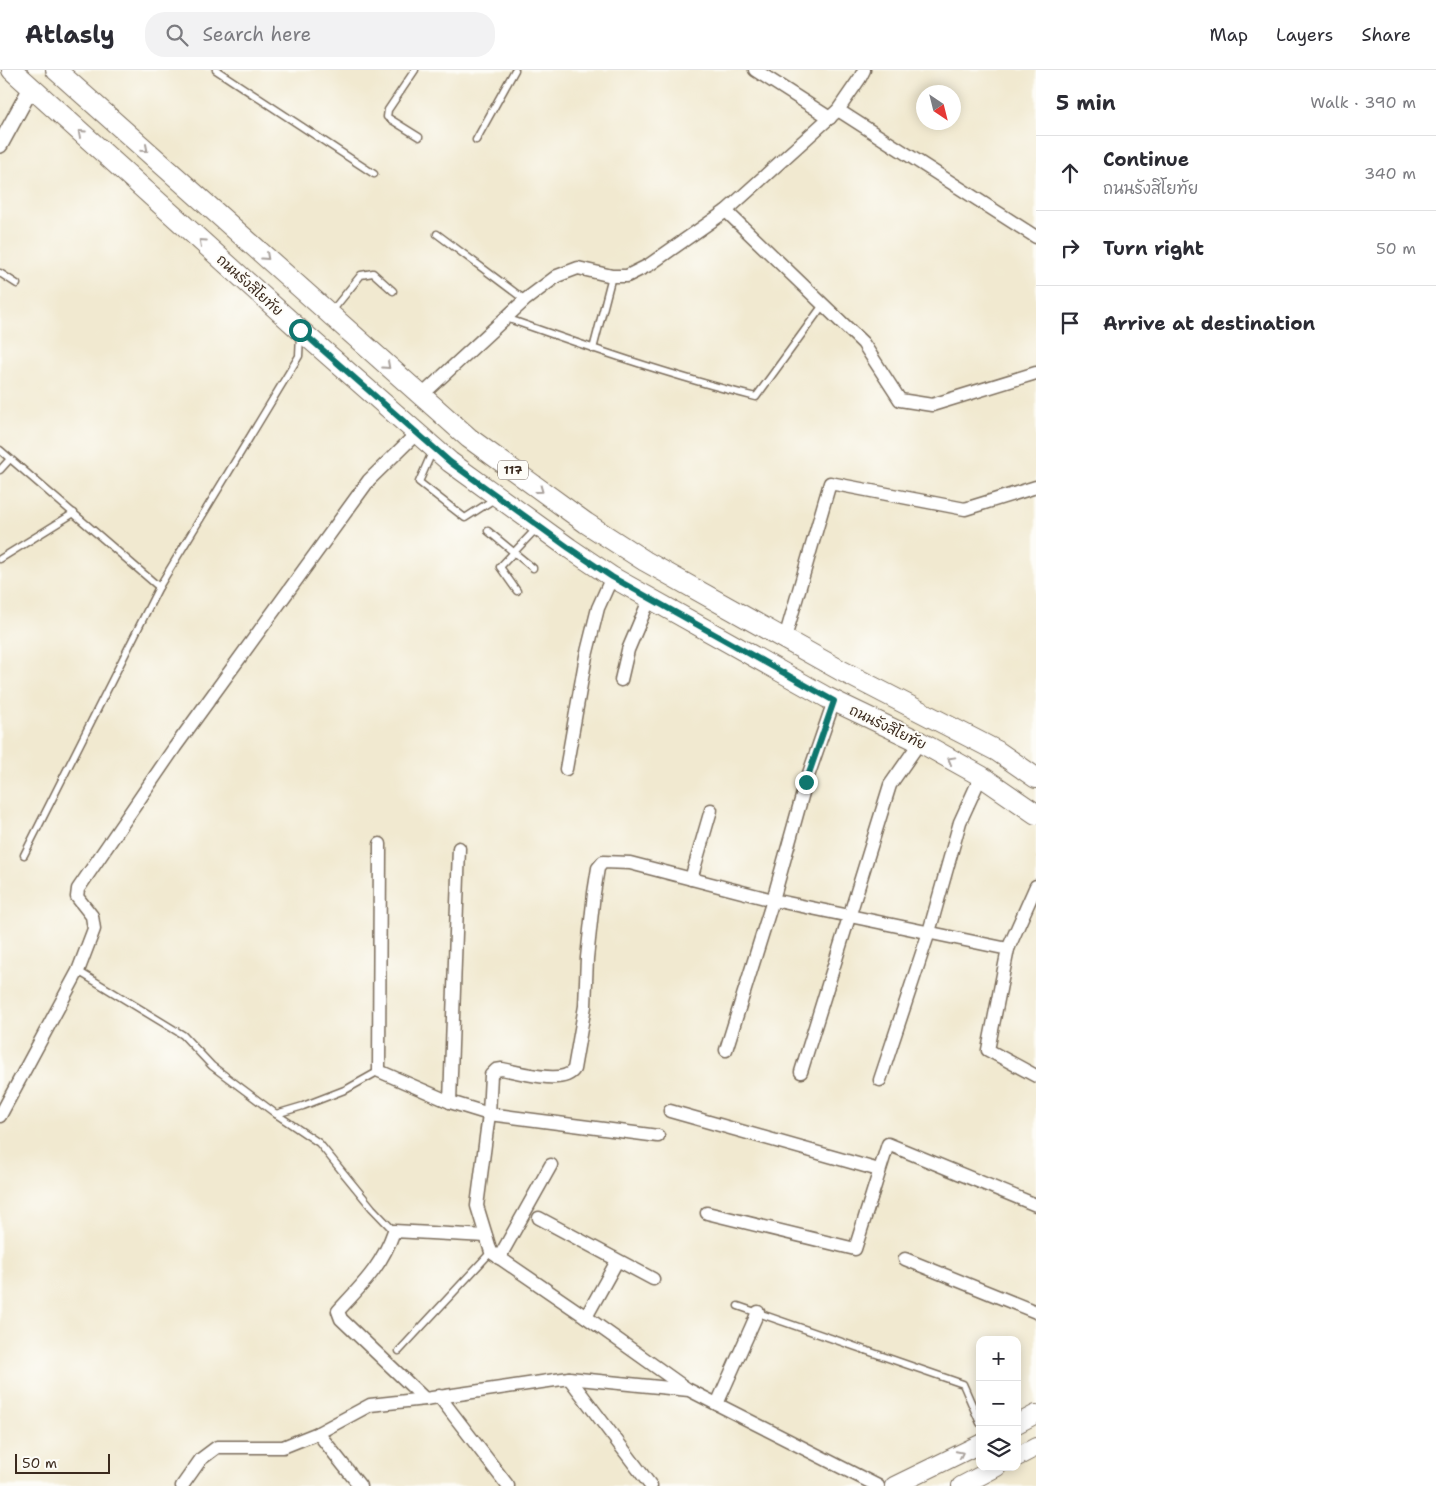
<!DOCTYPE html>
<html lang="en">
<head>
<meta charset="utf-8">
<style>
  body { margin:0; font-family:"Shantell Sans","Playpen Sans Thai",sans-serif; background:#f2f2f3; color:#2b2b33 }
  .controls { position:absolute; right:15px; bottom:15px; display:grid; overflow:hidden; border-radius:10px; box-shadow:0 2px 12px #0003 }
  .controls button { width:45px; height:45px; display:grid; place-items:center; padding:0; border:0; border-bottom:1px solid #e1e1e2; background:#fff; color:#2b2b33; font:25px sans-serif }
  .compass { position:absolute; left:916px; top:15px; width:45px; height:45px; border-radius:50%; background:#fff; box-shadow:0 2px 12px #0003; rotate:145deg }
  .scale { position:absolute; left:15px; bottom:12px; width:95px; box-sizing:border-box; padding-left:5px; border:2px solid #3b2a1e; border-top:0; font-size:14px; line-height:18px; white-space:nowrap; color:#3b2a1e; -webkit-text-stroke:4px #fdfcf7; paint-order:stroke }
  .stop { position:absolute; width:15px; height:15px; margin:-11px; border:4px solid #0f766e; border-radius:50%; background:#fff }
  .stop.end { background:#0f766e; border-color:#fff; box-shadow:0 1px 5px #0008 }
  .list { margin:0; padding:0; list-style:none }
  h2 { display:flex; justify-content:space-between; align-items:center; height:65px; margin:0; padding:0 20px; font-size:21px }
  h2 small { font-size:16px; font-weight:400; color:#7c7c81 }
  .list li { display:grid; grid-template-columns:32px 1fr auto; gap:15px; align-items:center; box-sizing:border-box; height:75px; padding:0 20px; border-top:1px solid #e1e1e2 }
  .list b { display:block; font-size:19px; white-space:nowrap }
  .list p { margin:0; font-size:16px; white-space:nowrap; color:#7c7c81 }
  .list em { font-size:16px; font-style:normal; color:#7c7c81 }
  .icon { flex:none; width:28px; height:28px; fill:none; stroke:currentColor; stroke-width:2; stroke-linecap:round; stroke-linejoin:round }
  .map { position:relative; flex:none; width:1036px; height:1416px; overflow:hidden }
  header { display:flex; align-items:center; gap:30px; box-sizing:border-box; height:70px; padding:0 25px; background:#fff; border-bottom:1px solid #e1e1e2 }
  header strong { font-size:24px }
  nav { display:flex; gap:28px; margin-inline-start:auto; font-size:18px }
  .search { width:350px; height:45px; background:#f2f2f3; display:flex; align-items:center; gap:12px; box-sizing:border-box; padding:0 18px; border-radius:20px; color:#7c7c81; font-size:19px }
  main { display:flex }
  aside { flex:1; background:#fff }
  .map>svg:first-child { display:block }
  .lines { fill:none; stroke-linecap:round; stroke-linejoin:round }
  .service-casing { stroke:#7b6d5c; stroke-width:9 }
  .minor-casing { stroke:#7b6d5c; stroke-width:15 }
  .tertiary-casing { stroke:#7b6d5c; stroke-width:18 }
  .secondary-casing { stroke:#7b6d5c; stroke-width:20 }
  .primary-casing { stroke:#7b6d5c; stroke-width:22 }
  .service { stroke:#fff; stroke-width:6 }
  .minor { stroke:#fff; stroke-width:12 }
  .tertiary { stroke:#fff; stroke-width:15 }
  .secondary { stroke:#fff; stroke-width:18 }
  .primary { stroke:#fff; stroke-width:20 }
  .oneway { stroke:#a79f9a }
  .route { stroke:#0f766e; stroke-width:6 }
  .labels { text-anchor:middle; stroke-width:4; stroke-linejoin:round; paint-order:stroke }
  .shield { fill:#fdfcf7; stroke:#75695f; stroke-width:1 }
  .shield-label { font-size:12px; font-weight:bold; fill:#3b2a1e }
  .street-label { font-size:14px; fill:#3b2a1e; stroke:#fdfcf7 }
</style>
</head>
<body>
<header>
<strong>Atlasly</strong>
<div class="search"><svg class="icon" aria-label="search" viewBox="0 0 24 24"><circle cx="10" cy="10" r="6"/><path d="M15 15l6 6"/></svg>Search here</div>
<nav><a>Map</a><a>Layers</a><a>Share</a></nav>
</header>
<main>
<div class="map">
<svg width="1036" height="1416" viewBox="0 0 1036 1416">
  <rect width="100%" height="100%" fill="#fdfcf7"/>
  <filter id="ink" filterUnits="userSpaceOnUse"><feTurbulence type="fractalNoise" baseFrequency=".02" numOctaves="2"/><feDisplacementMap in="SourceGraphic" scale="10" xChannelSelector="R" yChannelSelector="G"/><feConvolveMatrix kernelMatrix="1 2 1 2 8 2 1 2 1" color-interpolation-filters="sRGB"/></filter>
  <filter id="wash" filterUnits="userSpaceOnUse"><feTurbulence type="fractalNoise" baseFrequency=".0096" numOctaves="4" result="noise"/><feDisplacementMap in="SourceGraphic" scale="20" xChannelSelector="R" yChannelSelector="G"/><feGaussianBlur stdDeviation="1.12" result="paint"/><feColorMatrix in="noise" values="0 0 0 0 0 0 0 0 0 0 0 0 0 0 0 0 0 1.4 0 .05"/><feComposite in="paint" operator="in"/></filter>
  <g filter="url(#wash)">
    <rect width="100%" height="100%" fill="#f1e9d0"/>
  </g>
  <g filter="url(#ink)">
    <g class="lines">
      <g class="service-casing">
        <g id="service">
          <path d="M216,0L374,104"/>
          <path d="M415,0L388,40L387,47L419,67"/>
          <path d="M476,70L515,0"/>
          <path d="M437,164L525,230"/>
          <path d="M0,203L17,214"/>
          <path d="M332,241L361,205L373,203L393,221"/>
          <path d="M506,248C588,277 671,306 756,327L823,235"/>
          <path d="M593,279L612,206"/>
          <path d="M0,380L159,517"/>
          <path d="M433,380L419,412L465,448L496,428"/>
          <path d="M0,400L10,389"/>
          <path d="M488,461L533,498"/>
          <path d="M0,489L74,443"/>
          <path d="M517,521L500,497L536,459"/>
          <path d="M24,785L159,517L299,286L300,265"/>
          <path d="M78,901L183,965L212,996L276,1044L319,1073L372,1138L394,1161"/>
          <path d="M276,1044L303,1036L347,1019L379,1001"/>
          <path d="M738,1236L963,1314L980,1353"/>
          <path d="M399,1281L491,1182"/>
        </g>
      </g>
      <g class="minor-casing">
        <g id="minor">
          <path d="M755,0L830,48"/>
          <path d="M838,40L1036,167"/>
          <path d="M726,141L863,273L900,330L932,335L1036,303"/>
          <path d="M421,326L525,230L557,206L578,198L612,206H627L649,195L726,141L838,40L860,8L864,0"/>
          <path d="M785,568L830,413L965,439L1036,417"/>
          <path d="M621,610L628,580L650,528"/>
          <path d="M566,699L586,586L598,538L612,507"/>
          <path d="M380,774L379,1001L450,1032L489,1044L477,1136L491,1182L586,1247L687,1319"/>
          <path d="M691,809L711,740"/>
          <path d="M1036,816L1008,879L988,980L1036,1006"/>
          <path d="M726,980L773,830L806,712L834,631"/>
          <path d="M801,1002L890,715L920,672"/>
          <path d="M880,1010L929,862L960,752L981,706"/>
          <path d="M450,1032L459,778"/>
          <path d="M670,1041L879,1100"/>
          <path d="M0,1046L78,901L94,859L92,846L77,827L78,819L175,677L369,410L418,362"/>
          <path d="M658,1066L489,1044L491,1005L496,1000L502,999C518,1002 564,1016 574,999L585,936L587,888L594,823L598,798L603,792L630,793L773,830L1008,879"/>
          <path d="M707,1143L855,1179L888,1074L1036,1135"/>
          <path d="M539,1148L653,1209"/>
          <path d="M499,1188L551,1095"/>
          <path d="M905,1189L1036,1242"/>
          <path d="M586,1247L617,1191"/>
          <path d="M569,1308L651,1416"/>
          <path d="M439,1326L508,1416"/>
          <path d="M425,1329L341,1249L338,1241C362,1215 382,1196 394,1161L486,1166"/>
          <path d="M717,1334L758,1242"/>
          <path d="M318,1363L360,1416"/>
          <path d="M182,1416L201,1389L217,1377H283L318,1363L370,1335L425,1329L569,1308L689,1320L878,1416"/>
        </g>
      </g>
      <g class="tertiary-casing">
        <path id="tertiary" d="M0,75L31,18"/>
      </g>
      <g class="secondary-casing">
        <g id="secondary">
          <path d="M1017,1354L1036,1344"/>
          <path d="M1017,1387L1036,1377"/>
          <path d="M894,1416L980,1374"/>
          <path d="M961,1416L997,1397"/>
        </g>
      </g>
      <g class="primary-casing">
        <g id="primary">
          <path d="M12,0L300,260L450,392L569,478L612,507L826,627L920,672L981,706L1036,744"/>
          <path d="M56,0L469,368L586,453L645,491L840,600L997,681L1036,708"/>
        </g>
      </g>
      <use href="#service" class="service"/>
      <use href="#minor" class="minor"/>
      <use href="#tertiary" class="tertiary"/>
      <use href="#secondary" class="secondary"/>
      <use href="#primary" class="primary"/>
    </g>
    <defs><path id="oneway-chevron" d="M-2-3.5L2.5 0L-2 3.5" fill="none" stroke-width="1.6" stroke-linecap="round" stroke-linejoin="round" transform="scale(1.25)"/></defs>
    <g class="oneway">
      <use href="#oneway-chevron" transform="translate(81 63) rotate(-138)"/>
      <use href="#oneway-chevron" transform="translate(145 79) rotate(41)"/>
      <use href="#oneway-chevron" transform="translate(202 172) rotate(-138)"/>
      <use href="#oneway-chevron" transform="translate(266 187) rotate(42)"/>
      <use href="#oneway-chevron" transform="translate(387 296) rotate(42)"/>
      <use href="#oneway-chevron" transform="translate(540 420) rotate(36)"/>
      <use href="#oneway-chevron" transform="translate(951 690) rotate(-151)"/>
      <use href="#oneway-chevron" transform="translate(960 1384) rotate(-26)"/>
    </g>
  </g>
  <g class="lines" filter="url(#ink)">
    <path class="route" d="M300,260L450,392L569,478L612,507L834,631L806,712"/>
  </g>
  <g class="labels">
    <rect class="shield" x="498" y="390.5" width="30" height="19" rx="4"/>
    <g class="shield-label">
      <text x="513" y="404">117</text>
    </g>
    <g class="street-label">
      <text transform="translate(250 215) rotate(42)" y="5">ถนนรังสิโยทัย</text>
      <text transform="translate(888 657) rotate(26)" y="5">ถนนรังสิโยทัย</text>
    </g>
  </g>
</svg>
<div class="controls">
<button>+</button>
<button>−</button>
<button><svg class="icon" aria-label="layers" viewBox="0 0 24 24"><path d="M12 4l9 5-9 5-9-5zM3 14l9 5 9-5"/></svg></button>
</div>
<svg class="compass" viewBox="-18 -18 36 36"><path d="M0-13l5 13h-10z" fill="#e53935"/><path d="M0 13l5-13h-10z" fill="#7c7c81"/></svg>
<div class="scale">50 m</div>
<div class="stop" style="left:300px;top:260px"></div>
<div class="stop end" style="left:806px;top:712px"></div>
</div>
<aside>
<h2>5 min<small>Walk · 390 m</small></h2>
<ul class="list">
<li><svg class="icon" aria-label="ahead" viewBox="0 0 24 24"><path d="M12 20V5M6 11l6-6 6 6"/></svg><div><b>Continue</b><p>ถนนรังสิโยทัย</p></div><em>340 m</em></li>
<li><svg class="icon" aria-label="right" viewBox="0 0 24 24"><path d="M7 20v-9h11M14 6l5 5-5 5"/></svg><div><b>Turn right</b></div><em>50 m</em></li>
<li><svg class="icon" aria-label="arrive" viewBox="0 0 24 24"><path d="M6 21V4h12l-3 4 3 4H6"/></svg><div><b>Arrive at destination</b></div></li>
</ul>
</aside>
</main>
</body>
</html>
